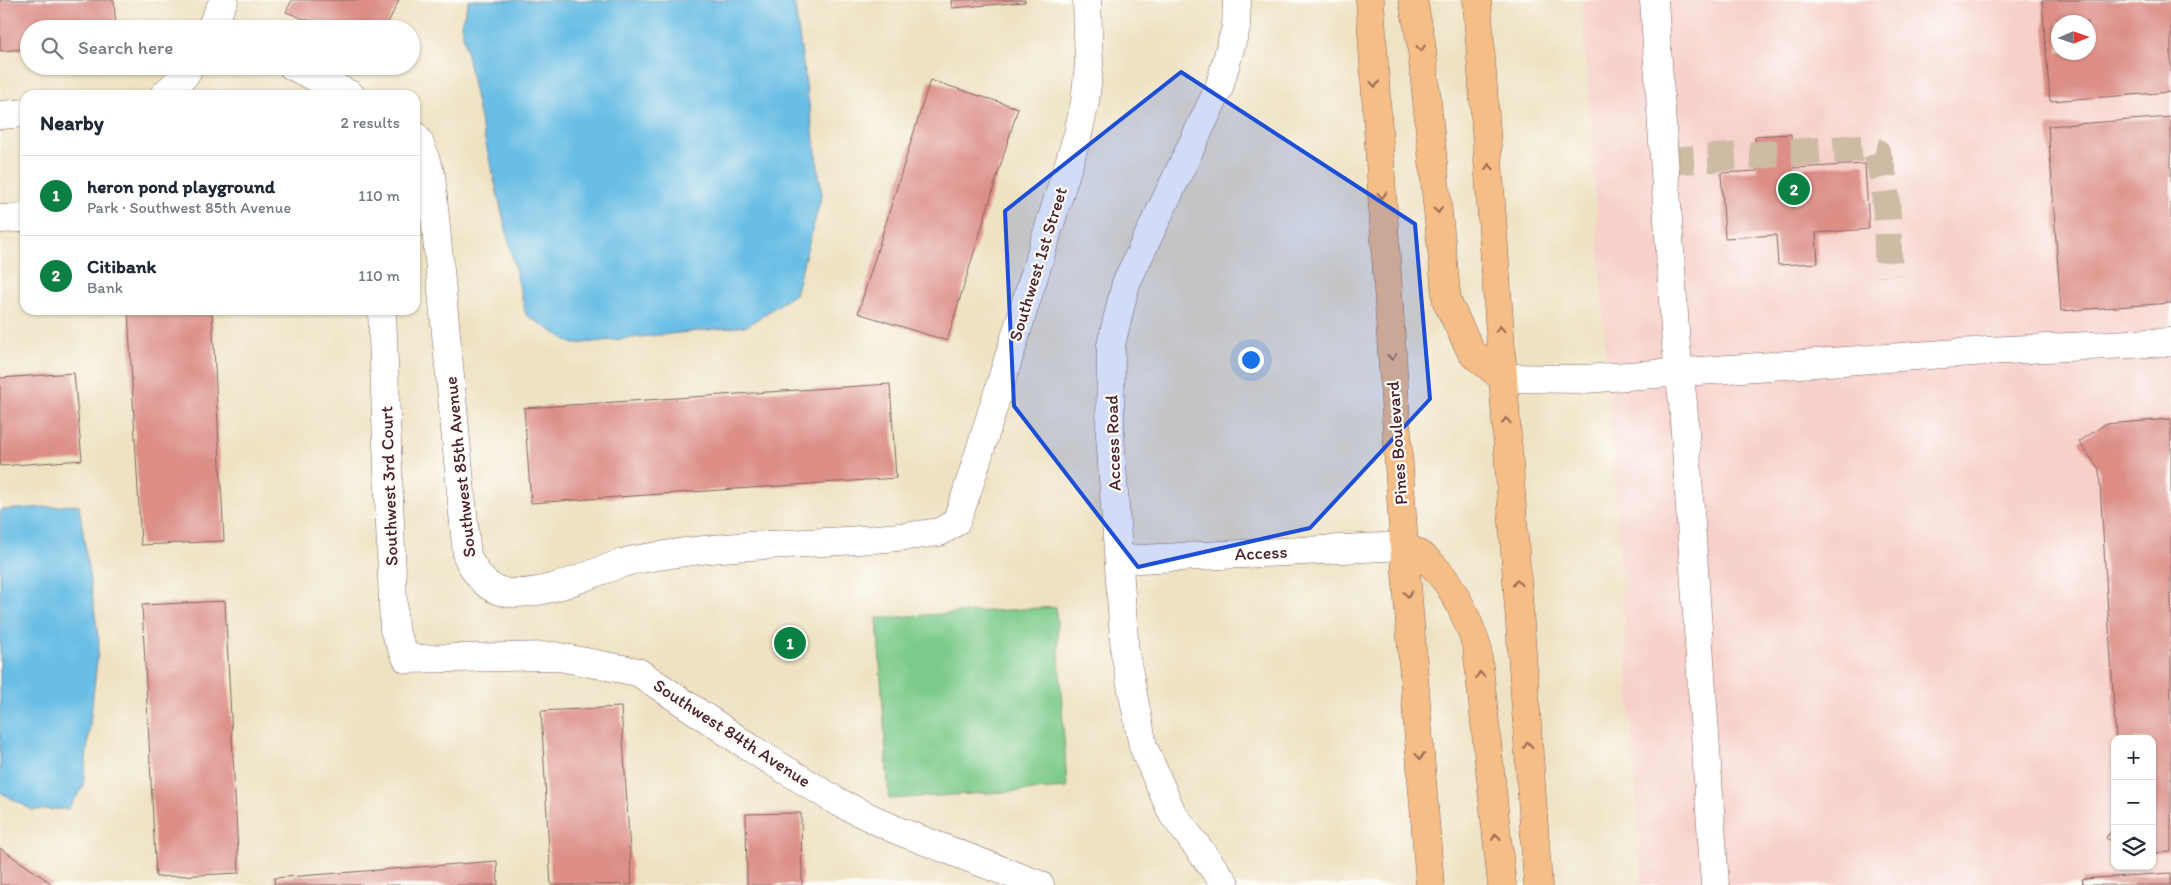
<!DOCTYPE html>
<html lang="en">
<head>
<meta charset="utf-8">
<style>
  body { margin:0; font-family:Itim,sans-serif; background:#f2f2f3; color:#1f2937 }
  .controls { position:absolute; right:15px; bottom:15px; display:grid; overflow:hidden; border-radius:10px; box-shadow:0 1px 4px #0004 }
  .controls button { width:45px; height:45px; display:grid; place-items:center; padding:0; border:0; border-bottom:1px solid #e0e1e3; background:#fff; color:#1f2937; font:25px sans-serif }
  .compass { position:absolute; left:2051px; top:15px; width:45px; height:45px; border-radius:50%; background:#fff; box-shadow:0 1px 4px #0004; rotate:88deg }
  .you { position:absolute; left:1250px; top:359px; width:18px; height:18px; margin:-12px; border:4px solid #fff; border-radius:50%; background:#1a73e8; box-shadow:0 0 0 8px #1a73e833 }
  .badge { display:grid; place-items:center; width:32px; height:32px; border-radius:50%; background:#0b8043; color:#fff; font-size:16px; font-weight:700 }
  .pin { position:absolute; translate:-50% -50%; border:2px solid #fff; box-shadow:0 1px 5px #0006 }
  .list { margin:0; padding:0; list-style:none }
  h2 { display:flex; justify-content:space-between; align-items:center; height:65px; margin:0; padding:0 20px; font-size:21px }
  h2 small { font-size:16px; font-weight:400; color:#747a83 }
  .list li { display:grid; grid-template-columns:32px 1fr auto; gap:15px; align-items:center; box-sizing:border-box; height:80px; padding:0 20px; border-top:1px solid #e0e1e3 }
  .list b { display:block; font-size:19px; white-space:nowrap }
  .list p { margin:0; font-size:16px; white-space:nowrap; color:#747a83 }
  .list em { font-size:16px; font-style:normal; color:#747a83 }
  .icon { flex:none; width:28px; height:28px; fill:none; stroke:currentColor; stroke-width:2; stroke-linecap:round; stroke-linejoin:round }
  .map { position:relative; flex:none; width:2171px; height:885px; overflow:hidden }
  .search { position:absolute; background:#fff; box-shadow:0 1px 4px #0004; left:20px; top:20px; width:400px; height:55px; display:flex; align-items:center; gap:12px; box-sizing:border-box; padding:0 18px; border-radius:28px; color:#747a83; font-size:19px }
  .panel { position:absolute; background:#fff; box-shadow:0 1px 4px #0004; left:20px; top:90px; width:400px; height:225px; border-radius:15px }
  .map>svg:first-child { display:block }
  .built { fill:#f7d0ca; fill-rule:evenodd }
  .green { fill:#7dcb8b; stroke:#64755b }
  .water { fill:#69bee5; stroke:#5a6e88 }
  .building { fill:#dc8e87; fill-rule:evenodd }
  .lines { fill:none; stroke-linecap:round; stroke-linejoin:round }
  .minor-tunnel { stroke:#cdbba4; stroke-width:28; stroke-dasharray:28 14; stroke-linecap:butt }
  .minor-casing { stroke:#836360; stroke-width:29 }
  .highway-casing { stroke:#836360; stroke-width:29 }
  .minor { stroke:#fff; stroke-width:28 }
  .highway { stroke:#f6be87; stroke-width:28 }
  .oneway { stroke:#976754 }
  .marked { fill:#1d4ed8; fill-opacity:0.2; stroke:#1d4ed8; stroke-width:4; stroke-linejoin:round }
  .labels { text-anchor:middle; stroke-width:4.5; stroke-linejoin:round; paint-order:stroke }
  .street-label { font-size:18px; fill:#4a1f2b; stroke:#fdfcf7 }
</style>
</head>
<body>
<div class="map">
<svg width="2171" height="885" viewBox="0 0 2171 885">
  <rect width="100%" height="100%" fill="#fdfcf7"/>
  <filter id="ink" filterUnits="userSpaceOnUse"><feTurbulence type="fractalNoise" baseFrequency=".02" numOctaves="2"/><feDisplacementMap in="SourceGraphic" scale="10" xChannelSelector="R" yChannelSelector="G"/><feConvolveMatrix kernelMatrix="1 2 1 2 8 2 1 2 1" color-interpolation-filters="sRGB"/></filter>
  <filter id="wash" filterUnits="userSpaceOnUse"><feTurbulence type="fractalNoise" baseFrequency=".0096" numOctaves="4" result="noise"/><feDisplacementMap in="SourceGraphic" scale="20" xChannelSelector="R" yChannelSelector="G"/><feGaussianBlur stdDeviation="1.12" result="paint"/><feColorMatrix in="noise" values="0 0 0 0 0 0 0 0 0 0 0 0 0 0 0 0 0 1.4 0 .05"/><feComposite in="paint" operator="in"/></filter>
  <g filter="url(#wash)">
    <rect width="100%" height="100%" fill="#eee2c2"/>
    <path class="built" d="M1582,0H2171V885H1642ZM2058,22H2088V52H2058ZM2115,739H2152V866H2115Z"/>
    <path class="green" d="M1056,607L1067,788L889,799L877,618Z"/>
    <g class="water">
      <path d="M469,0H794L822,195L795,294L747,326L573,344L526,315L479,115L461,24Z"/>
      <path d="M79,505L99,642L83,787L68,809L32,810L0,792V510Z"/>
    </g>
    <g id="blocks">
      <g class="building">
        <path d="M0,0H114L116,29H29V49L0,51Z"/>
        <path d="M292,0H399L385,29H330L286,12Z"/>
        <path d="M951,0H1025V2L952,8Z"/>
        <path d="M2042,0H2171V92L2050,101ZM2058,22H2088V52H2058Z"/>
        <path d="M930,80L1018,108L947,341L858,313Z"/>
        <path d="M2171,117V303L2061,311L2048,126Z"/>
        <path d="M1791,134L1794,168L1865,164L1869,229L1816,233L1818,263L1778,265L1776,235L1725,238L1721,173L1757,171L1755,136Z"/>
        <path d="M128,310H212L224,541L141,545Z"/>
        <path d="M74,373L82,460L0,466V378Z"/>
        <path d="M890,384L896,478L531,503L524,408Z"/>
        <path d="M2171,419V852L2152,853V739H2116L2099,469L2079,442L2105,424Z"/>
        <path d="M225,601L239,873L156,877L142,605Z"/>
        <path d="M621,707L632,885H551L541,711Z"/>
        <path d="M801,813L802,885H747L746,814Z"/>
        <path d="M2115,825V843L2106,838Z"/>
        <path d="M0,848L54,885H0Z"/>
        <path d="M497,861L498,885H275L274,878Z"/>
        <path d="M2171,873V885H2083L2082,879Z"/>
      </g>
    </g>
  </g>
  <g filter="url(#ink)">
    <use href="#blocks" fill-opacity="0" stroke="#836360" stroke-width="1"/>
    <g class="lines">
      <path class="minor-tunnel" d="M1666,161L1863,148L1876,152C1889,180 1887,243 1889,276"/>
      <g class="minor-casing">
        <g id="minor">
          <path d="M1654,0L1676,346L1683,403L1715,885"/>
          <path d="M210,29L224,0"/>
          <path d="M292,66L351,95"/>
          <path d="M164,95L185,75L190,66"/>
          <path d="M0,115L25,113"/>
          <path d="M415,136L420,144L431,175L467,556C477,577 489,593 514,593C552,594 587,574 623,563C638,558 656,557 671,554C760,541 851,545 940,532L956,522L967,492L1078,134L1085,102L1089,65L1087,0"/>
          <path d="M0,219L25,218"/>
          <path d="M382,310L394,630L407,659L554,656L638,672L752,749L838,802L896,830L1040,885"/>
          <path d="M1503,378L1584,379L1987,351L2171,342"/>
          <path d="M1119,560L1404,546"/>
          <path d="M1226,885L1172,813L1143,746L1125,653L1110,435L1111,345L1126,283L1219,88L1236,27L1237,0"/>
        </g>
      </g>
      <g class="highway-casing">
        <g id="highway">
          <path d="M1370,0L1404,546L1430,885"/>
          <path d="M1413,0L1421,42L1447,302L1472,353L1503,378"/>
          <path d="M1477,0L1538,885"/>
          <path d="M1404,546C1411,550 1420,554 1427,560C1452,581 1467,617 1477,647L1502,885"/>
        </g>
      </g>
      <use href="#minor" class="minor"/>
      <use href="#highway" class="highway"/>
    </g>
    <defs><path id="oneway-chevron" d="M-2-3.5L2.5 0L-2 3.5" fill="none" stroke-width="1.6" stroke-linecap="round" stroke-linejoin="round" transform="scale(1.25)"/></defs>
    <g class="oneway">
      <use href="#oneway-chevron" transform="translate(1421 48) rotate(83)"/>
      <use href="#oneway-chevron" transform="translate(1375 84) rotate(86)"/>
      <use href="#oneway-chevron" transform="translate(1489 167) rotate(-94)"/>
      <use href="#oneway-chevron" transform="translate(1382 195) rotate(86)"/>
      <use href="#oneway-chevron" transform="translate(1438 210) rotate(84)"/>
      <use href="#oneway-chevron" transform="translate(1500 329) rotate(-94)"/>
      <use href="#oneway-chevron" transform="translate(1392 357) rotate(86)"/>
      <use href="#oneway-chevron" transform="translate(1506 421) rotate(-94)"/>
      <use href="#oneway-chevron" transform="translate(1517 583) rotate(-94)"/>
      <use href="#oneway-chevron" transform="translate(1408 594) rotate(85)"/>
      <use href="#oneway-chevron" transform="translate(1480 675) rotate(-96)"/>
      <use href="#oneway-chevron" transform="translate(1528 745) rotate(-94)"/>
      <use href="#oneway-chevron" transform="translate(1420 756) rotate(85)"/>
      <use href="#oneway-chevron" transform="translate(1496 837) rotate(-96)"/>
    </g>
  </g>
  <path class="marked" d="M1181,72L1415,224L1430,399L1310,528L1138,567L1014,406L1005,211Z"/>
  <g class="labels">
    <g class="street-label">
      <text transform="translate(1038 264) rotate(-73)" y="6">Southwest 1st Street</text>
      <text transform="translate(1113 443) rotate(-92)" y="6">Access Road</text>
      <text transform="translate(1397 443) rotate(-94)" y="6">Pines Boulevard</text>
      <text transform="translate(460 467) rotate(-96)" y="6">Southwest 85th Avenue</text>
      <text transform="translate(389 486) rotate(-92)" y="6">Southwest 3rd Court</text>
      <text transform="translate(1261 553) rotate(-3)" y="6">Access</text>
      <text transform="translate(732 733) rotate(33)" y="6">Southwest 84th Avenue</text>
    </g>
  </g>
</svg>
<div class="controls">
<button>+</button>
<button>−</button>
<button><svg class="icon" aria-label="layers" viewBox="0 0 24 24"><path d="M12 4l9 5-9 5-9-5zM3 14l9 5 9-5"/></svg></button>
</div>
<svg class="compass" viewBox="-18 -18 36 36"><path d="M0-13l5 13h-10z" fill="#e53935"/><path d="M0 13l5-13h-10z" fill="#747a83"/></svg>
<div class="you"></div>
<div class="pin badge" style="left:790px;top:643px">1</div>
<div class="pin badge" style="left:1794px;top:189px">2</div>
<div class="search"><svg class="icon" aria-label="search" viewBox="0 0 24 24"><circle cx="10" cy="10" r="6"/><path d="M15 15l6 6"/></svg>Search here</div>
<section class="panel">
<h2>Nearby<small>2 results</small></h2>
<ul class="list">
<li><span class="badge">1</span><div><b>heron pond playground</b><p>Park · Southwest 85th Avenue</p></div><em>110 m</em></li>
<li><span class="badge">2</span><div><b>Citibank</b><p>Bank</p></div><em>110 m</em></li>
</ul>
</section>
</div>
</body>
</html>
